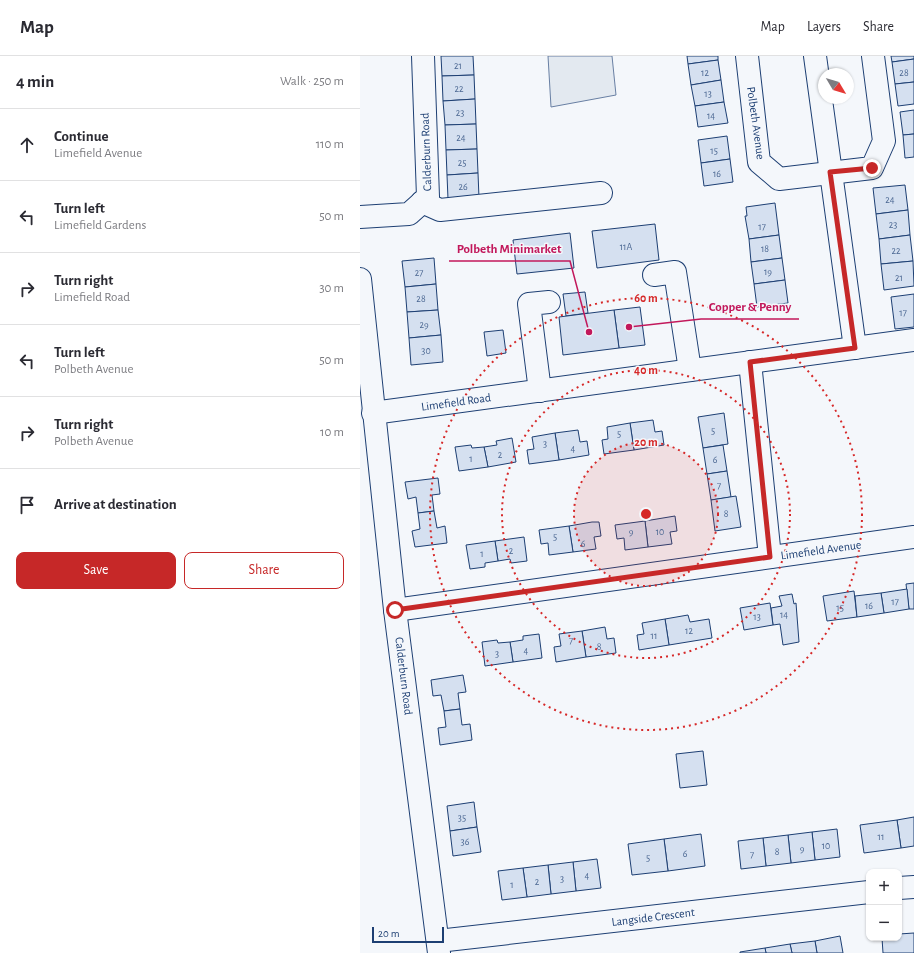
<!DOCTYPE html>
<html lang="en">
<head>
<meta charset="utf-8">
<style>
  body { margin:0; font-family:"Alegreya Sans",sans-serif; background:#f7f7f7; color:#2b2b33 }
  .controls { position:absolute; right:12px; bottom:12px; display:grid; overflow:hidden; border-radius:8px; box-shadow:0 1px 3px #0004 }
  .controls button { width:36px; height:36px; display:grid; place-items:center; padding:0; border:0; border-bottom:1px solid #e1e1e2; background:#fff; color:#2b2b33; font:20px sans-serif }
  .compass { position:absolute; left:458px; top:12px; width:36px; height:36px; border-radius:50%; background:#fff; box-shadow:0 1px 3px #0004; rotate:128deg }
  .scale { position:absolute; left:12px; bottom:10px; width:72px; box-sizing:border-box; padding-left:4px; border:2px solid #1d3f73; border-top:0; font-size:11px; line-height:14px; white-space:nowrap; color:#1d3f73; -webkit-text-stroke:3px #f4f7fb; paint-order:stroke }
  .stop { position:absolute; width:12px; height:12px; margin:-9px; border:3px solid #c62828; border-radius:50%; background:#fff }
  .stop.end { background:#c62828; border-color:#fff; box-shadow:0 1px 4px #0008 }
  .list { margin:0; padding:0; list-style:none }
  h2 { display:flex; justify-content:space-between; align-items:center; height:52px; margin:0; padding:0 16px; font-size:17px }
  h2 small { font-size:13px; font-weight:400; color:#7c7c81 }
  .list li { display:grid; grid-template-columns:26px 1fr auto; gap:12px; align-items:center; box-sizing:border-box; height:72px; padding:0 16px; border-top:1px solid #e1e1e2 }
  .list b { display:block; font-size:15px; white-space:nowrap }
  .list p { margin:0; font-size:13px; white-space:nowrap; color:#7c7c81 }
  .list em { font-size:13px; font-style:normal; color:#7c7c81 }
  .actions { display:flex; gap:8px; padding:12px 16px }
  .actions a { flex:1; padding:9px 0; border:1px solid #c62828; border-radius:8px; text-align:center; font-size:14px; color:#c62828 }
  .actions .main { background:#c62828; color:#fff }
  .icon { flex:none; width:22px; height:22px; fill:none; stroke:currentColor; stroke-width:2; stroke-linecap:round; stroke-linejoin:round }
  .map { position:relative; flex:none; width:554px; height:897px; overflow:hidden }
  header { display:flex; align-items:center; gap:24px; box-sizing:border-box; height:56px; padding:0 20px; background:#fff; border-bottom:1px solid #e1e1e2 }
  header strong { font-size:19px }
  nav { display:flex; gap:22px; margin-inline-start:auto; font-size:14px }
  main { display:flex }
  aside { flex:1; background:#fff }
  .map>svg:first-child { display:block }
  .green { fill:#e3e9f0; stroke:#687fa3 }
  .building { fill:#d5e0f0; stroke:#1d3f73 }
  .lines { fill:none; stroke-linecap:round; stroke-linejoin:round }
  .minor-casing { stroke:#1d3f73; stroke-width:24 }
  .minor { stroke:#f4f7fb; stroke-width:22 }
  .route { stroke:#c62828; stroke-width:5 }
  .ring { fill:none; stroke:#d62828; stroke-width:2; stroke-dasharray:2 4 }
  .labels { text-anchor:middle; stroke-width:3; stroke-linejoin:round; paint-order:stroke }
  .number-label { font-size:10px; fill:#4b6792 }
  .street-label { font-size:12px; fill:#1d3f73; stroke:#f4f7fb }
  .centre { fill:#d62828; stroke:#f4f7fb; stroke-width:2 }
  .ring-label { font-size:12px; text-anchor:middle; font-weight:bold; fill:#d62828; stroke:#f4f7fb; stroke-width:3; stroke-linejoin:round; paint-order:stroke }
  .leader { fill:none; stroke:#c2185b; stroke-width:1.5 }
  .callout-dot { fill:#c2185b; stroke:#f4f7fb; stroke-width:1.5 }
  .callout-label { font-size:13px; text-anchor:middle; font-weight:bold; fill:#c2185b; stroke:#f4f7fb; stroke-width:3; stroke-linejoin:round; paint-order:stroke }
</style>
</head>
<body>
<header>
<strong>Map</strong>
<nav><a>Map</a><a>Layers</a><a>Share</a></nav>
</header>
<main>
<aside>
<h2>4 min<small>Walk · 250 m</small></h2>
<ul class="list">
<li><svg class="icon" aria-label="ahead" viewBox="0 0 24 24"><path d="M12 20V5M6 11l6-6 6 6"/></svg><div><b>Continue</b><p>Limefield Avenue</p></div><em>110 m</em></li>
<li><svg class="icon" aria-label="left" viewBox="0 0 24 24"><path d="M17 20v-9H6M10 6l-5 5 5 5"/></svg><div><b>Turn left</b><p>Limefield Gardens</p></div><em>50 m</em></li>
<li><svg class="icon" aria-label="right" viewBox="0 0 24 24"><path d="M7 20v-9h11M14 6l5 5-5 5"/></svg><div><b>Turn right</b><p>Limefield Road</p></div><em>30 m</em></li>
<li><svg class="icon" aria-label="left" viewBox="0 0 24 24"><path d="M17 20v-9H6M10 6l-5 5 5 5"/></svg><div><b>Turn left</b><p>Polbeth Avenue</p></div><em>50 m</em></li>
<li><svg class="icon" aria-label="right" viewBox="0 0 24 24"><path d="M7 20v-9h11M14 6l5 5-5 5"/></svg><div><b>Turn right</b><p>Polbeth Avenue</p></div><em>10 m</em></li>
<li><svg class="icon" aria-label="arrive" viewBox="0 0 24 24"><path d="M6 21V4h12l-3 4 3 4H6"/></svg><div><b>Arrive at destination</b></div></li>
</ul>
<div class="actions"><a class="main">Save</a><a>Share</a></div>
</aside>
<div class="map">
<svg width="554" height="897" viewBox="0 0 554 897">
  <rect width="100%" height="100%" fill="#f4f7fb"/>
  <path class="green" d="M188,0H252L256,39L191,51Z"/>
  <g class="building">
    <path d="M81,0H113L114,19L82,20Z"/>
    <path d="M327,0H358V4L328,8Z"/>
    <path d="M531,0H554V3L532,6Z"/>
    <path d="M554,3V26L535,28L532,6Z"/>
    <path d="M358,4L361,24L331,29L328,8Z"/>
    <path d="M114,19L115,43L83,45L82,20Z"/>
    <path d="M361,24L364,46L335,50L331,29Z"/>
    <path d="M554,26V48L538,50L535,28Z"/>
    <path d="M115,43L116,68L85,69L83,45Z"/>
    <path d="M364,46L368,67L338,71L335,50Z"/>
    <path d="M554,54V78L543,79L540,56Z"/>
    <path d="M116,68L117,93L86,94L85,69Z"/>
    <path d="M554,78V101L545,102L543,79Z"/>
    <path d="M367,80L370,103L341,107L338,84Z"/>
    <path d="M117,93L118,117L87,119L86,94Z"/>
    <path d="M370,103L373,126L344,130L341,107Z"/>
    <path d="M118,117L119,142L88,143L87,119Z"/>
    <path d="M545,129L548,154L516,158L513,132Z"/>
    <path d="M415,147L419,179L389,183L385,160H387L386,151Z"/>
    <path d="M548,154L550,179L519,183L516,158Z"/>
    <path d="M295,168L299,204L237,212L232,175Z"/>
    <path d="M210,177L214,212L157,218L153,184Z"/>
    <path d="M419,179L422,202L391,206L389,183Z"/>
    <path d="M550,179L553,205L521,208L519,183Z"/>
    <path d="M74,202L76,228L45,231L42,205Z"/>
    <path d="M422,202L425,224L394,228L391,206Z"/>
    <path d="M553,205L554,230L524,234L521,208Z"/>
    <path d="M425,224L428,247L397,251L394,228Z"/>
    <path d="M76,228L78,254L47,256L45,231Z"/>
    <path d="M225,236L228,257L206,260L203,238Z"/>
    <path d="M554,238V271L535,273L531,241Z"/>
    <path d="M280,251L285,289L259,292L254,254Z"/>
    <path d="M78,254L81,279L49,282L47,256Z"/>
    <path d="M254,254L259,292L203,299L199,261Z"/>
    <path d="M143,274L146,297L127,300L124,276Z"/>
    <path d="M81,279L83,306L51,309L49,282Z"/>
    <path d="M364,357L368,388L343,392L338,361Z"/>
    <path d="M293,364L295,376L302,375L304,389L274,394L270,367Z"/>
    <path d="M270,367L274,394L244,398L242,384L248,383L247,371Z"/>
    <path d="M218,374L220,386L227,385L229,399L199,404L195,377Z"/>
    <path d="M195,377L199,404L169,408L167,394L174,393L172,381Z"/>
    <path d="M152,382L156,406L128,411L124,391L137,389L136,385Z"/>
    <path d="M111,389L112,392L124,391L128,411L99,415L95,391Z"/>
    <path d="M363,389L367,415L347,418L343,392Z"/>
    <path d="M367,415L371,441L351,444L347,418Z"/>
    <path d="M78,422L80,438L72,439L74,455L58,457L56,441L48,443L45,426Z"/>
    <path d="M376,440L381,471L355,475L351,444Z"/>
    <path d="M74,455L77,472L85,470L87,487L55,491L52,475L60,473L58,457Z"/>
    <path d="M315,460L317,475L310,476L312,488L288,491L285,465Z"/>
    <path d="M285,465L288,491L265,494L264,482L257,483L255,469Z"/>
    <path d="M232,466H239L241,480L234,481L236,493L213,496L209,470Z"/>
    <path d="M209,470L213,496L189,499L188,487L181,488L179,474Z"/>
    <path d="M164,481L167,505L151,507L150,503L138,505L135,485Z"/>
    <path d="M135,485L138,505L125,507V511L110,513L106,489Z"/>
    <path d="M554,527V553H549L546,528Z"/>
    <path d="M547,533L549,553L524,557L521,537Z"/>
    <path d="M494,535L497,561L467,565L463,540Z"/>
    <path d="M521,537L524,557L497,561L495,540Z"/>
    <path d="M432,538L434,548L436,547L439,586L423,589L420,568L413,569L411,552L422,550L419,540Z"/>
    <path d="M410,547L413,569L384,574L380,552Z"/>
    <path d="M328,559L330,566L349,563L352,582L309,589L305,563Z"/>
    <path d="M305,563L309,589L279,594L277,579L284,578L282,567Z"/>
    <path d="M245,571L247,583L254,582L256,597L226,601L222,575Z"/>
    <path d="M222,575L226,601L196,606L194,591L201,590L199,578Z"/>
    <path d="M179,578L182,602L153,606L150,586L163,584V580Z"/>
    <path d="M137,584L138,587L150,586L153,606L125,610L122,586Z"/>
    <path d="M103,619L106,636L98,637L100,653L84,655L81,639L73,640L71,624Z"/>
    <path d="M100,653L102,669L110,668L112,684L80,689L78,672L86,671L84,655Z"/>
    <path d="M343,695L347,729L320,732L316,698Z"/>
    <path d="M114,746L117,771L90,775L87,750Z"/>
    <path d="M554,761V790L541,792L537,764Z"/>
    <path d="M537,764L541,792L504,797L500,769Z"/>
    <path d="M117,771L121,796L93,800L90,775Z"/>
    <path d="M477,773L480,801L455,804L452,776Z"/>
    <path d="M452,776L455,804L431,807L428,779Z"/>
    <path d="M341,778L345,810L308,815L304,783Z"/>
    <path d="M428,779L431,807L406,810L403,782Z"/>
    <path d="M403,782L406,810L381,813L378,785Z"/>
    <path d="M304,783L308,815L272,819L268,788Z"/>
    <path d="M237,803L241,832L216,835L213,806Z"/>
    <path d="M213,806L216,835L191,838L188,809Z"/>
    <path d="M188,809L191,838L167,841L163,812Z"/>
    <path d="M163,812L167,841L142,844L138,815Z"/>
    <path d="M554,877V897H523L522,882H539V878Z"/>
    <path d="M480,880L483,897H457L455,885Z"/>
    <path d="M455,885L457,897H432L430,888Z"/>
    <path d="M430,888L432,897H406L405,892Z"/>
    <path d="M405,892L406,897H380V896Z"/>
  </g>
  <g class="lines">
    <g class="minor-casing">
      <g id="minor">
        <path d="M387,0L399,106L419,123L512,112L524,85L513,0"/>
        <path d="M455,0L495,292"/>
        <path d="M62,146L80,154L241,137"/>
        <path d="M0,161L49,158L68,141L63,0"/>
        <path d="M294,219L315,216L330,314"/>
        <path d="M0,223L35,554L79,897"/>
        <path d="M390,306L410,501"/>
        <path d="M180,335L169,248L189,246"/>
        <path d="M13,357L554,284"/>
        <path d="M35,554L554,481"/>
        <path d="M539,832L554,831"/>
        <path d="M78,885L509,836"/>
      </g>
    </g>
    <use href="#minor" class="minor"/>
  </g>
  <g class="lines">
    <path class="route" d="M35,554L410,501L390,306L495,292L470,116L512,112"/>
  </g>
  <circle cx="286" cy="458" r="72" fill="#d62828" fill-opacity=".12"/>
  <g class="ring">
    <circle cx="286" cy="458" r="72"/>
    <circle cx="286" cy="458" r="144"/>
    <circle cx="286" cy="458" r="216"/>
  </g>
  <g class="labels">
    <g class="number-label">
      <text x="98" y="13">21</text>
      <text x="345" y="20">12</text>
      <text x="544" y="20">28</text>
      <text x="99" y="36">22</text>
      <text x="348" y="41">13</text>
      <text x="100" y="60">23</text>
      <text x="351" y="63">14</text>
      <text x="101" y="85">24</text>
      <text x="354" y="98">15</text>
      <text x="102" y="110">25</text>
      <text x="357" y="121">16</text>
      <text x="103" y="134">26</text>
      <text x="530" y="147">24</text>
      <text x="533" y="172">23</text>
      <text x="402" y="174">17</text>
      <text x="266" y="194">11A</text>
      <text x="405" y="196">18</text>
      <text x="536" y="198">22</text>
      <text x="408" y="219">19</text>
      <text x="59" y="220">27</text>
      <text x="539" y="225">21</text>
      <text x="61" y="246">28</text>
      <text x="543" y="260">17</text>
      <text x="64" y="272">29</text>
      <text x="66" y="298">30</text>
      <text x="353" y="378">5</text>
      <text x="259" y="381">5</text>
      <text x="185" y="391">3</text>
      <text x="213" y="396">4</text>
      <text x="140" y="402">2</text>
      <text x="111" y="406">1</text>
      <text x="355" y="407">6</text>
      <text x="359" y="433">7</text>
      <text x="366" y="461">8</text>
      <text x="271" y="479">9</text>
      <text x="300" y="479">10</text>
      <text x="195" y="484">5</text>
      <text x="223" y="491">6</text>
      <text x="151" y="498">2</text>
      <text x="122" y="501">1</text>
      <text x="535" y="549">17</text>
      <text x="509" y="553">16</text>
      <text x="480" y="555">15</text>
      <text x="424" y="562">14</text>
      <text x="397" y="564">13</text>
      <text x="329" y="578">12</text>
      <text x="294" y="583">11</text>
      <text x="211" y="588">7</text>
      <text x="239" y="594">8</text>
      <text x="166" y="598">4</text>
      <text x="137" y="601">3</text>
      <text x="102" y="765">35</text>
      <text x="521" y="784">11</text>
      <text x="105" y="789">36</text>
      <text x="466" y="793">10</text>
      <text x="442" y="796">9</text>
      <text x="417" y="799">8</text>
      <text x="325" y="801">6</text>
      <text x="392" y="802">7</text>
      <text x="288" y="805">5</text>
      <text x="227" y="823">4</text>
      <text x="202" y="826">3</text>
      <text x="177" y="829">2</text>
      <text x="152" y="832">1</text>
    </g>
    <g class="street-label">
      <text transform="translate(396 67) rotate(82)" y="4">Polbeth Avenue</text>
      <text transform="translate(66 96) rotate(-92)" y="4">Calderburn Road</text>
      <text transform="translate(96 346) rotate(-8)" y="4">Limefield Road</text>
      <text transform="translate(461 494) rotate(-8)" y="4">Limefield Avenue</text>
      <text transform="translate(44 620) rotate(83)" y="4">Calderburn Road</text>
      <text transform="translate(293 861) rotate(-7)" y="4">Langside Crescent</text>
    </g>
  </g>
  <circle cx="286" cy="458" r="6" class="centre"/>
  <g class="ring-label">
    <text x="286" y="246">60 m</text>
    <text x="286" y="318">40 m</text>
    <text x="286" y="390">20 m</text>
  </g>
  <path class="leader" d="M229 276L210 205H89M269 271L341 263H439"/>
  <g class="callout-dot">
    <circle cx="229" cy="276" r="4"/>
    <circle cx="269" cy="271" r="4"/>
  </g>
  <g class="callout-label">
    <text x="149" y="197">Polbeth Minimarket</text>
    <text x="390" y="255">Copper &amp; Penny</text>
  </g>
</svg>
<div class="controls">
<button>+</button>
<button>−</button>
</div>
<svg class="compass" viewBox="-18 -18 36 36"><path d="M0-13l5 13h-10z" fill="#e53935"/><path d="M0 13l5-13h-10z" fill="#7c7c81"/></svg>
<div class="scale">20 m</div>
<div class="stop" style="left:35px;top:554px"></div>
<div class="stop end" style="left:512px;top:112px"></div>
</div>
</main>
</body>
</html>
